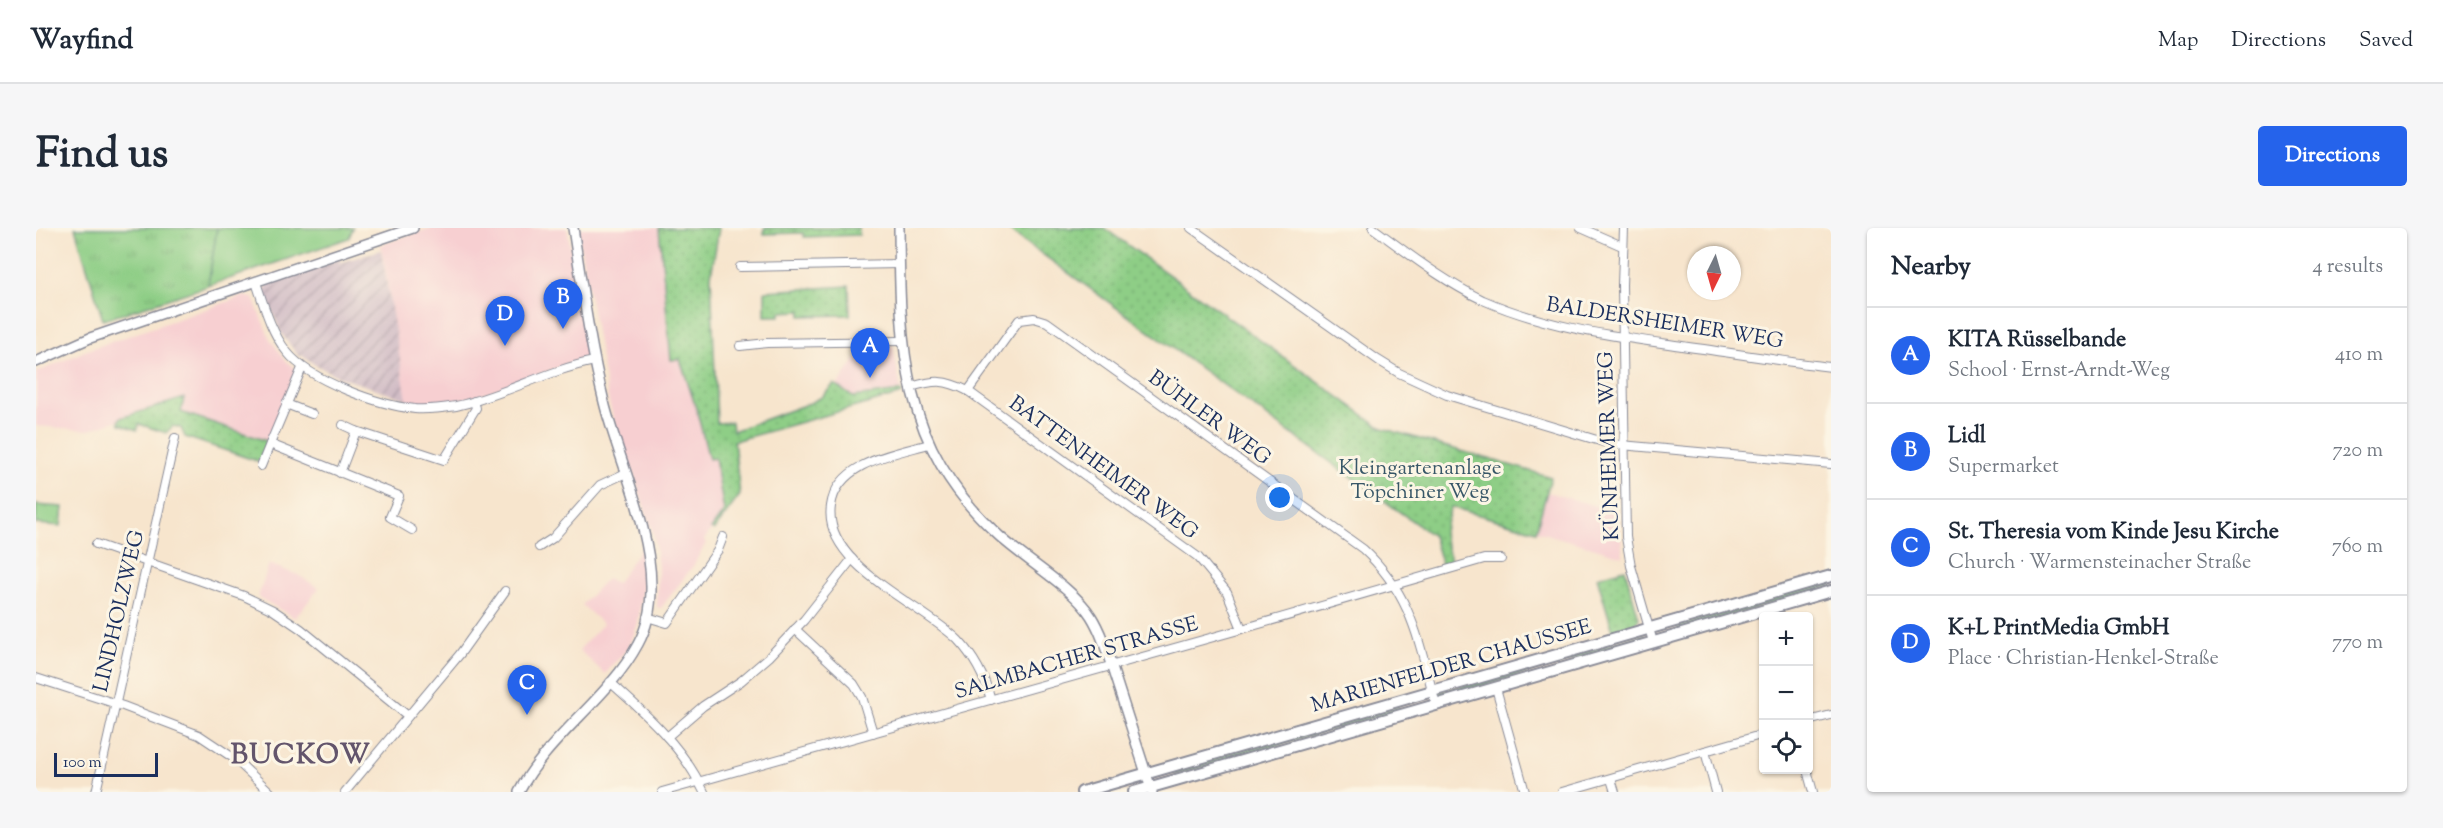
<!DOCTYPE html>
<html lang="en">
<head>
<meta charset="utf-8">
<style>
  body { margin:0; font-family:"Sorts Mill Goudy",serif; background:#f6f6f7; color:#1f2937 }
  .controls { position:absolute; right:18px; bottom:18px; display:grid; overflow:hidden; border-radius:6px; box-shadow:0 2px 4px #0004 }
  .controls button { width:54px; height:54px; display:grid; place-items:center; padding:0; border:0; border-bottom:2px solid #e0e1e3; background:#fff; color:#1f2937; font:30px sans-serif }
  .compass { position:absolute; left:1651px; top:18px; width:54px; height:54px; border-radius:50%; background:#fff; box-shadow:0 2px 4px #0004; rotate:185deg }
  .scale { position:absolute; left:18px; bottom:15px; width:104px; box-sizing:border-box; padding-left:6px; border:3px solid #1b2f5e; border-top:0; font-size:16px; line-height:21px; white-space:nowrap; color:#1b2f5e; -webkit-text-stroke:4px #fcf5e5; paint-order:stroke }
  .you { position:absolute; left:1244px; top:270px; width:21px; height:21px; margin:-15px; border:4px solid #fff; border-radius:50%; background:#1a73e8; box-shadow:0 0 0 9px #1a73e833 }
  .badge { display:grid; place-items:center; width:39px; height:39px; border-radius:50%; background:#2563eb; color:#fff; font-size:20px; font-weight:700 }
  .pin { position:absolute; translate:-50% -50px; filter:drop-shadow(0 2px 3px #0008) }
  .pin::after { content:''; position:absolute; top:32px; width:21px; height:18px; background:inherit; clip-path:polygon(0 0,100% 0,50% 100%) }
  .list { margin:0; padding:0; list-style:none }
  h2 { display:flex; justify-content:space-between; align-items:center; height:78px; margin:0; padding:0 24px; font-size:26px }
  h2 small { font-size:20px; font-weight:400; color:#747a83 }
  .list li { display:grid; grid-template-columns:39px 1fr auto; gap:18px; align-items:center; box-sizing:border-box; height:96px; padding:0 24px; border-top:2px solid #e0e1e3 }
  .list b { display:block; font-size:22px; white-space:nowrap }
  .list p { margin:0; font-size:20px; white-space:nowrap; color:#747a83 }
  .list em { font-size:20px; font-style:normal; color:#747a83 }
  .icon { flex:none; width:33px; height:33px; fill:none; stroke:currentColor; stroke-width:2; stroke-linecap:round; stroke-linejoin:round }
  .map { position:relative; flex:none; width:1795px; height:564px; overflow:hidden; border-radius:6px }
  header { display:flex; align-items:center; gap:36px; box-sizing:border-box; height:84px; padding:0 30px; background:#fff; border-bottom:2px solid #e0e1e3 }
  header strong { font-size:28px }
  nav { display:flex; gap:33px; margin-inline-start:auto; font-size:21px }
  .intro { display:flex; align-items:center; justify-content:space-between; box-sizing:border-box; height:144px; padding:0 36px }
  h1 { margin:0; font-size:42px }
  .button { padding:15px 27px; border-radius:6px; background:#2563eb; color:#fff; font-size:21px; font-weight:700 }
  main { display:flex; gap:36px; padding:0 36px }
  aside { flex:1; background:#fff; border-radius:6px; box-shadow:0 2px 4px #0004 }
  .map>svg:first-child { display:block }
  .built { fill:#f7cfd1 }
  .industrial { fill:url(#industrial-furrows) }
  .grass { fill:url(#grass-tufts); stroke:#547e72; stroke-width:1.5 }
  .park { fill:url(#park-dots); stroke:#547e72; stroke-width:1.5 }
  .pitch { fill:#8ece86; stroke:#547e72; stroke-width:1.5 }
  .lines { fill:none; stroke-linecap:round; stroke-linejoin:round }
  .minor-casing { stroke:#898a96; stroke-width:10 }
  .tertiary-casing { stroke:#898a96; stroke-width:12 }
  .secondary-casing { stroke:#898a96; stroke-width:14 }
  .minor { stroke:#fff; stroke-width:8 }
  .tertiary { stroke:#fff; stroke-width:9 }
  .secondary { stroke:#fff; stroke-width:10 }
  .labels { text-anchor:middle; stroke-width:6; stroke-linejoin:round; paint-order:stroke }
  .street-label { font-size:21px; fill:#1b2f5e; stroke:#fcf5e5 }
  .park-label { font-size:21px; fill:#385768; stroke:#fcf5e5 }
  .district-label { font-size:27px; font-weight:bold; letter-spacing:1.5px; fill:#63556c; stroke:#fcf5e5 }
</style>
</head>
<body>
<header>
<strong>Wayfind</strong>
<nav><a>Map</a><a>Directions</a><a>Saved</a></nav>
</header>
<div class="intro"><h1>Find us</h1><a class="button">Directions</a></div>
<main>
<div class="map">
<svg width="1795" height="564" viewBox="0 0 1795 564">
  <defs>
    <pattern id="industrial-furrows" width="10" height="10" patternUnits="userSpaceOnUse" patternTransform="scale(1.5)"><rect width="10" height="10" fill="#d2bdc6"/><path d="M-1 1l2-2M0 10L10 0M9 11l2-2" fill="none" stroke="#aa9aa4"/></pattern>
    <pattern id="grass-tufts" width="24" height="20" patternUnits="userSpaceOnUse" patternTransform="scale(1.5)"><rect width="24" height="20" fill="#8ece86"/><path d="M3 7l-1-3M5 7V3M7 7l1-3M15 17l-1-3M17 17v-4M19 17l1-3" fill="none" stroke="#7ab176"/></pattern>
    <pattern id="park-dots" width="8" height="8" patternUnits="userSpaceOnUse" patternTransform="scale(1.5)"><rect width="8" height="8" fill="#8ece86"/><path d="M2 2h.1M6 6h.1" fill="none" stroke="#7ab176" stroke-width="1.8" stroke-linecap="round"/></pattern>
  </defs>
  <rect width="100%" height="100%" fill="#fcf5e5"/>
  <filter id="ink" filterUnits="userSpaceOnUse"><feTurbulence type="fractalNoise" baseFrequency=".0167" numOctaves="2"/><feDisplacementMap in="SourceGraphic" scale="12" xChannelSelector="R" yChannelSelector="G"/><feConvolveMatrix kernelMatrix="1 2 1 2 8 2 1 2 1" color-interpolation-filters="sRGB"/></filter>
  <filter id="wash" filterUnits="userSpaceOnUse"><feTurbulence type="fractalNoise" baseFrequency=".008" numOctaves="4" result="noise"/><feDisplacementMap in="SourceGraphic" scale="24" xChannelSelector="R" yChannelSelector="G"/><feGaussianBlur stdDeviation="1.35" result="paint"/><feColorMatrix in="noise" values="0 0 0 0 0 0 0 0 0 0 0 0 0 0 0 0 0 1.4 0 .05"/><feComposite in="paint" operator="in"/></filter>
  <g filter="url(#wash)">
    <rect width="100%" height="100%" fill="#f7e5cd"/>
    <g class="built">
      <path d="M395,0H531L554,122L552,129L441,168L401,176L370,174L345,17Z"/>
      <path d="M541,0H623L636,132L644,131L660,180L673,231L679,230L689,283L668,312L670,315L657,338L625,380L621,379L622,339L618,308L597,244L580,199L573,174Z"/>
      <path d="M208,68L217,70L234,111L250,133L260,142L231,213L145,184L147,170L53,202L0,198V145L49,123Z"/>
      <path d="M857,118L865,163L817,169L801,158L828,119Z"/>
      <path d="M1511,264L1582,284L1587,328L1500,303Z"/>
      <path d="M605,320L608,352L602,395L593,419L569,446L543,422L567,396L546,377L571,350L580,356Z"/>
      <path d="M233,336L262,347L283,360L259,390L222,369Z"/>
    </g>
    <path class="industrial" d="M345,22L370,166V171L303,149L278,136L266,127L264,130L245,105L228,63L233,55L305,31L303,35Z"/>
    <g class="grass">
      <path d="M39,0H181L172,58L67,92Z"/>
      <path d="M0,277L27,279L25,298L0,296Z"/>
      <path d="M1795,351V358L1643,402L1641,398Z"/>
      <path d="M1609,406L1610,411L1403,470L1402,465Z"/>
      <path d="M1363,478V482L1140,547L1138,545L1177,529Z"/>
    </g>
    <g class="park">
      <path d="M623,0H683L675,48L681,195L696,194L697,203L774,175L786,169L798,156L817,169L865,163L866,166L698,213L704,267L678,302L675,301L688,283L679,230L673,231L660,180L644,131L635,132Z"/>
      <path d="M728,0H823V7L768,9L767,5L728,6Z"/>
      <path d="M970,0H1068L1346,200L1515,249L1500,303L1415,279L1407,306L1416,335L1406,338L1397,308Z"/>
      <path d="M813,58L814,87L765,88V83L744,84V88H729V63Z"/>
      <path d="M148,170L145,184L231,213L224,234L149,209L145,200L137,198L130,205L103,196L101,202L84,196L83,193L84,190Z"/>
      <path d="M1589,341L1603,390L1600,396L1577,403L1561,349Z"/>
    </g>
    <path class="pitch" d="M181,0H317L313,10L172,58Z"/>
  </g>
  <g filter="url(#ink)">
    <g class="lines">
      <g class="minor-casing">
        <g id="minor">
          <path d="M1155,0L1342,132L1363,145L1411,167L1574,216L1795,236"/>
          <path d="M1337,0C1373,26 1407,53 1447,72C1511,100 1578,108 1646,118C1696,125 1745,133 1795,139"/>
          <path d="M1545,0L1586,18"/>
          <path d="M1588,0L1586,57L1590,309L1595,338L1617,414"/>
          <path d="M704,39L863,36"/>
          <path d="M220,54C228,78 235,104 251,124C274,153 343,177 379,181C392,182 407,180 420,178C467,168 511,142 559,133"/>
          <path d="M704,118L731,115L866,113"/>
          <path d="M266,140L234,216L363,268L354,289L376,302"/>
          <path d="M875,159C899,152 908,151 932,163L1162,329L1191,364L1206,401"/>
          <path d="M932,163L983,92L998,90L1011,94L1327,321C1377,367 1383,416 1400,477"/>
          <path d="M250,176L276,186"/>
          <path d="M307,197L320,203"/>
          <path d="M893,216C858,226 801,234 795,278C786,337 887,377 922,412C938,429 949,450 955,472"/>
          <path d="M225,238L234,216"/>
          <path d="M304,245L320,203L408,232L440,180L438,173"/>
          <path d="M60,316L208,368L237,382L265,401L372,488"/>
          <path d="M503,319L517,310L564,257L590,245"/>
          <path d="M611,389L631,395L682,322L687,309"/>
          <path d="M759,401L818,456L826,469L837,505"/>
          <path d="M0,450L87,478L163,507L199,531L234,564"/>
          <path d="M574,454C610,486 647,519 668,564"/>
          <path d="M1460,460L1489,564"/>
          <path d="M1772,493L1795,487"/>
          <path d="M631,509L667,478L705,453L733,429L768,392L816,331"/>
          <path d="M1669,523L1680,564"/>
          <path d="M1771,542L1777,564"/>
          <path d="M1575,551L1579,564"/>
          <path d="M60,564L139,210"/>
          <path d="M309,564L424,426L469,363"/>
          <path d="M626,564L1206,401L1448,331H1465"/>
          <path d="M1526,564L1728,506"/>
        </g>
      </g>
      <g class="tertiary-casing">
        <g id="tertiary">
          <path d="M863,0C864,120 865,217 960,305C987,331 1037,359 1055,388C1067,407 1073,431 1080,452C1092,489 1104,526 1116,564"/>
          <path d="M0,134L54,110L377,0"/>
          <path d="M483,564C513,507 572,472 602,416C640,347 585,244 568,174C554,117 546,58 537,0"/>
        </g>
      </g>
      <g class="secondary-casing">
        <g id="secondary">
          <path d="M1046,564L1795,348"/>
          <path d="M1098,564L1795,363"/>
        </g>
      </g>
      <use href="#minor" class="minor"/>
      <use href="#tertiary" class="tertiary"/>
      <use href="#secondary" class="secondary"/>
    </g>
  </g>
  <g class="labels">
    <g class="street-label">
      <text transform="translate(1629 94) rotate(9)" y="7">BALDERSHEIMER WEG</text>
      <text transform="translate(1174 189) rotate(36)" y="7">BÜHLER WEG</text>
      <text transform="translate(1572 218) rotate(-92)" y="7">KÜNHEIMER WEG</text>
      <text transform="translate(1068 239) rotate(36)" y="7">BATTENHEIMER WEG</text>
      <text transform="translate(82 383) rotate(-77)" y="7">LINDHOLZWEG</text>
      <text transform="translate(1040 429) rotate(-16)" y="7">SALMBACHER STRASSE</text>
      <text transform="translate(1415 437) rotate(-16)" y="7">MARIENFELDER CHAUSSEE</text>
    </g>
    <g class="park-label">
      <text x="1384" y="246">Kleingartenanlage<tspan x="1384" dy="24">Töpchiner Weg</tspan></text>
    </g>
    <g class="district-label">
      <text x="265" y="535">BUCKOW</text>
    </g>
  </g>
</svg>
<div class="controls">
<button>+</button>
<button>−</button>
<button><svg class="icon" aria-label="locate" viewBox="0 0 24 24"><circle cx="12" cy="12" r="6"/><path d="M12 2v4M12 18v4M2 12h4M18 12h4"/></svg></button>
</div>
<svg class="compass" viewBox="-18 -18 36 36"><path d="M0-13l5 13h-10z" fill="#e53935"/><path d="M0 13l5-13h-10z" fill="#747a83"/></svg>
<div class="scale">100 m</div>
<div class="you"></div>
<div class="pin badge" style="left:834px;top:150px">A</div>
<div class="pin badge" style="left:527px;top:101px">B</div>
<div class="pin badge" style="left:491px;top:487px">C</div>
<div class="pin badge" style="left:469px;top:118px">D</div>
</div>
<aside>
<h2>Nearby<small>4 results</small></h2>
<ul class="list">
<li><span class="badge">A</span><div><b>KITA Rüsselbande</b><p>School · Ernst-Arndt-Weg</p></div><em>410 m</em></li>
<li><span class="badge">B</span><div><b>Lidl</b><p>Supermarket</p></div><em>720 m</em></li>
<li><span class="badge">C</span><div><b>St. Theresia vom Kinde Jesu Kirche</b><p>Church · Warmensteinacher Straße</p></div><em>760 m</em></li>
<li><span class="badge">D</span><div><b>K+L PrintMedia GmbH</b><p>Place · Christian-Henkel-Straße</p></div><em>770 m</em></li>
</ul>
</aside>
</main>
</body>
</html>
